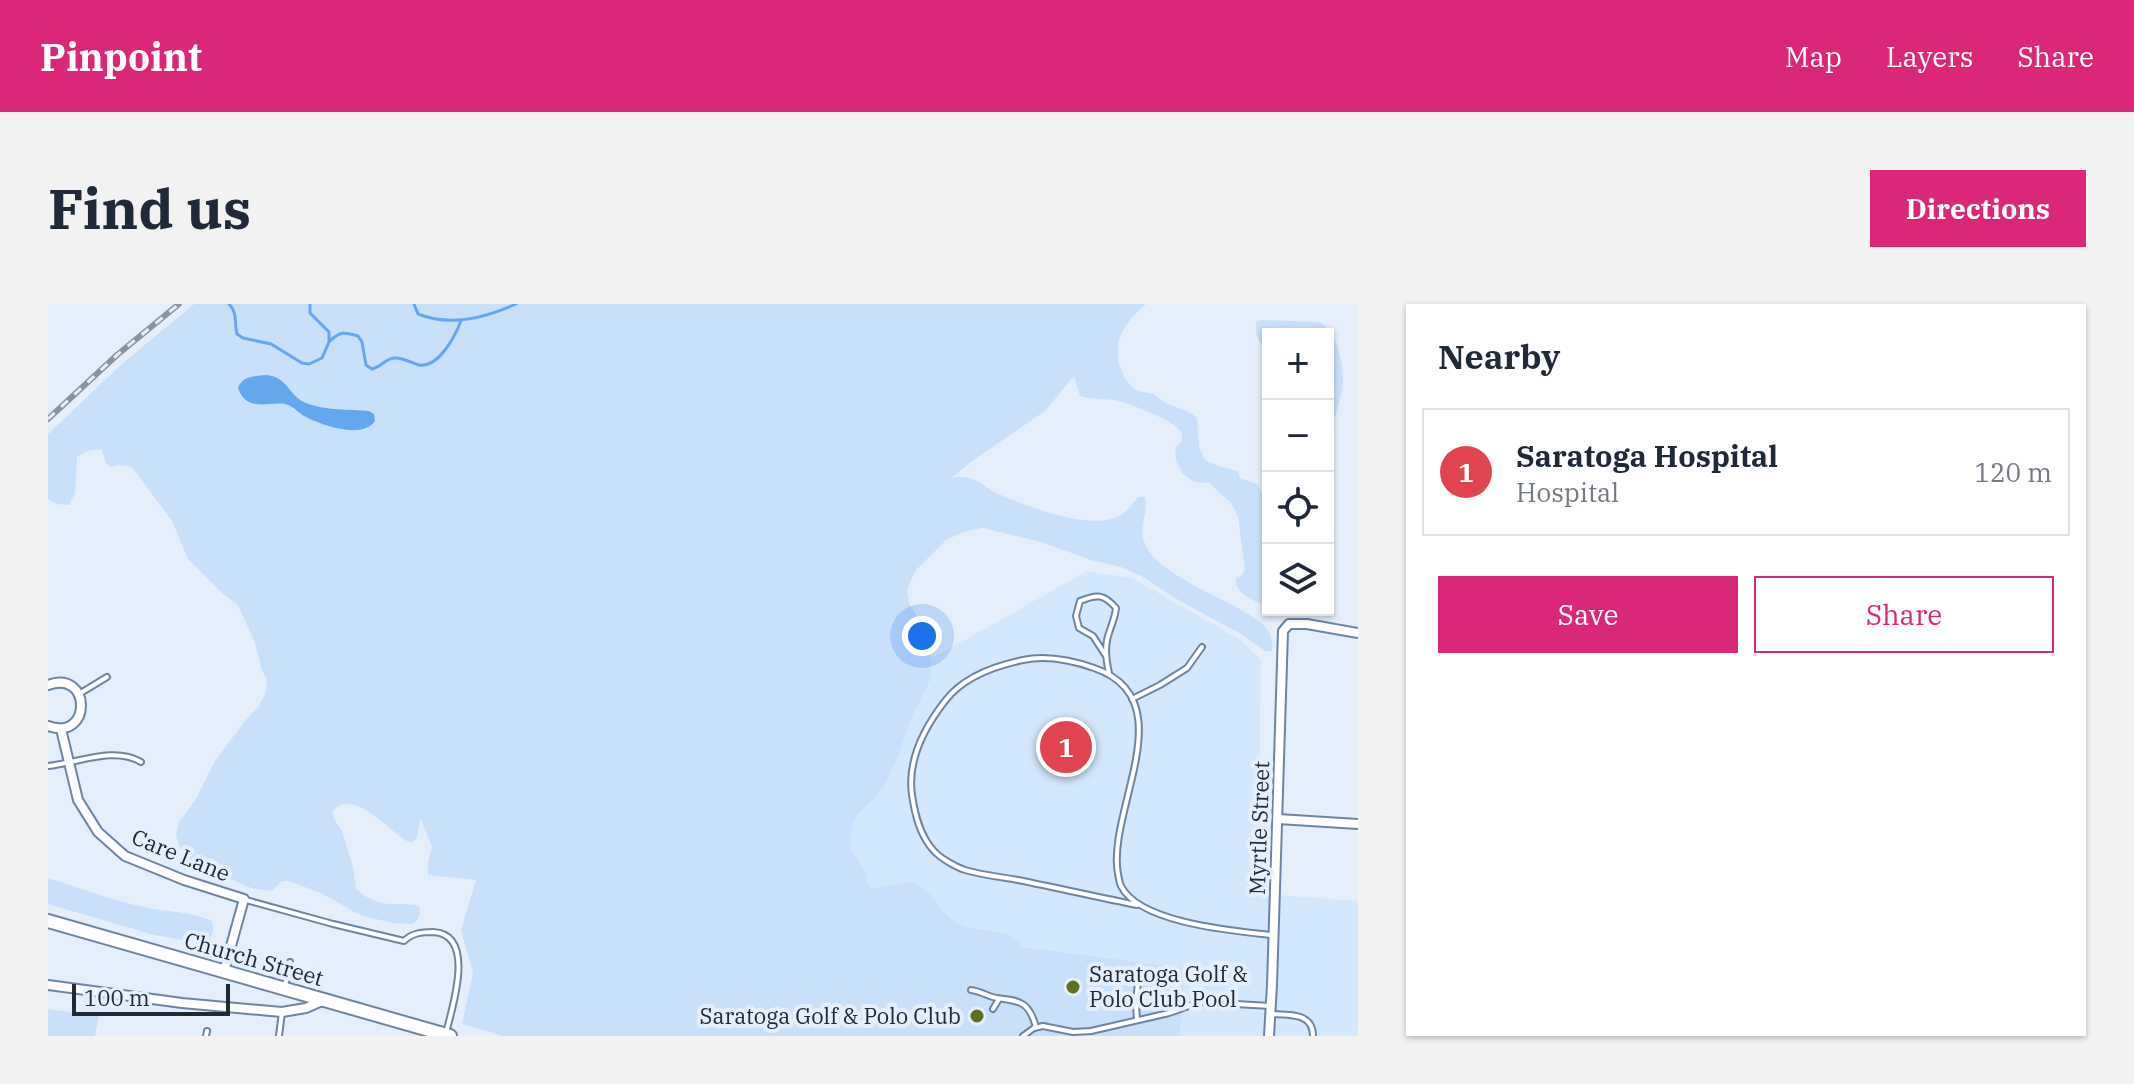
<!DOCTYPE html>
<html lang="en">
<head>
<meta charset="utf-8">
<style>
  body { margin:0; font-family:"IBM Plex Serif",serif; background:#f2f2f3; color:#1f2937 }
  .controls { position:absolute; right:24px; top:24px; display:grid; overflow:hidden; border-radius:0px; box-shadow:0 2px 6px #0004 }
  .controls button { width:72px; height:72px; display:grid; place-items:center; padding:0; border:0; border-bottom:2px solid #e0e1e3; background:#fff; color:#1f2937; font:40px sans-serif }
  .scale { position:absolute; left:24px; bottom:20px; width:158px; box-sizing:border-box; padding-left:8px; border:4px solid #202a35; border-top:0; font-size:22px; line-height:28px; white-space:nowrap; color:#202a35; -webkit-text-stroke:6px #e4effb; paint-order:stroke }
  .you { position:absolute; left:874px; top:332px; width:28px; height:28px; margin:-20px; border:6px solid #fff; border-radius:50%; background:#1a73e8; box-shadow:0 0 0 12px #1a73e833 }
  .badge { display:grid; place-items:center; width:52px; height:52px; border-radius:50%; background:#db2777; color:#fff; font-size:26px; font-weight:700 }
  .pin { position:absolute; translate:-50% -50%; border:4px solid #fff; box-shadow:0 2px 8px #0006 }
  .list { margin:0; padding:0; list-style:none }
  h2 { display:flex; justify-content:space-between; align-items:center; height:104px; margin:0; padding:0 32px; font-size:34px }
  h2 small { font-size:26px; font-weight:400; color:#747a83 }
  .list li { display:grid; grid-template-columns:52px 1fr auto; gap:24px; align-items:center; box-sizing:border-box; height:128px; margin:0 16px 16px; padding:0 16px; border:2px solid #e0e1e3; border-radius:0px }
  .list b { display:block; font-size:30px; white-space:nowrap }
  .list p { margin:0; font-size:26px; white-space:nowrap; color:#747a83 }
  .list em { font-size:26px; font-style:normal; color:#747a83 }
  .actions { display:flex; gap:16px; padding:24px 32px }
  .actions a { flex:1; padding:18px 0; border:2px solid #db2777; border-radius:0px; text-align:center; font-size:28px; color:#db2777 }
  .actions .main { background:#db2777; color:#fff }
  .icon { flex:none; width:44px; height:44px; fill:none; stroke:currentColor; stroke-width:2; stroke-linecap:round; stroke-linejoin:round }
  .map { position:relative; flex:none; width:1310px; height:732px; overflow:hidden; border-radius:0px }
  header { display:flex; align-items:center; gap:48px; box-sizing:border-box; height:112px; padding:0 40px; background:#db2777; color:#fff }
  header strong { font-size:38px }
  nav { display:flex; gap:44px; margin-inline-start:auto; font-size:28px }
  .intro { display:flex; align-items:center; justify-content:space-between; box-sizing:border-box; height:192px; padding:0 48px }
  h1 { margin:0; font-size:56px }
  .button { padding:20px 36px; border-radius:0px; background:#db2777; color:#fff; font-size:28px; font-weight:700 }
  main { display:flex; gap:48px; padding:0 48px }
  aside { flex:1; background:#fff; border-radius:0px; box-shadow:0 2px 6px #0004 }
  .map>svg:first-child { display:block }
  .built { fill:#d4e8fd }
  .green { fill:#c9e0fb }
  .water { fill:#65a7ed }
  .lines { fill:none; stroke-linecap:round; stroke-linejoin:round }
  .stream { stroke:#65a7ed; stroke-width:3 }
  .lane-casing { stroke:#6d85a0; stroke-width:8 }
  .street-casing { stroke:#6d85a0; stroke-width:12 }
  .secondary-casing { stroke:#6d85a0; stroke-width:16 }
  .lane { stroke:#fff; stroke-width:4 }
  .street { stroke:#fff; stroke-width:8 }
  .secondary { stroke:#fff; stroke-width:12 }
  .rail-casing { stroke:#8a94a0; stroke-width:6 }
  .rail { stroke:#e4effb; stroke-width:3; stroke-dasharray:9; stroke-linecap:butt }
  .poi-dot { fill:#5d701f; stroke:#e4effb; stroke-width:3 }
  .labels { text-anchor:middle; stroke-width:8; stroke-linejoin:round; paint-order:stroke }
  .street-label { font-size:22px; fill:#202a35; stroke:#e4effb }
  .poi-label { font-size:22px; fill:#202a35; stroke:#e4effb; text-anchor:start }
</style>
</head>
<body>
<header>
<strong>Pinpoint</strong>
<nav><a>Map</a><a>Layers</a><a>Share</a></nav>
</header>
<div class="intro"><h1>Find us</h1><a class="button">Directions</a></div>
<main>
<div class="map">
<svg width="1310" height="732" viewBox="0 0 1310 732">
  <rect width="100%" height="100%" fill="#e4effb"/>
  <path class="built" d="M1039,267L1084,274L1193,336L1213,356L1210,590L1310,597V732H1132L1137,664L885,633L795,598L790,517L858,369Z"/>
  <g class="green">
    <path d="M146,0H1098C1079,16 1065,34 1071,59C1073,69 1079,79 1087,85C1093,89 1099,88 1105,90C1109,92 1112,96 1116,98C1127,104 1140,105 1149,114L1151,143L1157,156L1170,162L1190,167L1192,174L1209,180L1220,199V303C1207,296 1186,291 1188,274L1194,271L1197,265L1190,212L1183,199L1161,179L1146,178L1134,169L1128,156L1127,144C1132,140 1137,135 1133,128C1127,117 1083,100 1070,97C1057,94 1044,96 1032,92L1026,72L997,107L923,158L903,174C928,169 932,182 953,191C981,203 1045,228 1073,211C1080,207 1085,199 1090,193H1097C1102,214 1084,226 1104,251C1120,271 1164,290 1188,303C1198,309 1211,315 1218,324C1223,330 1225,339 1224,347H1217L1193,330L1132,297L1093,272L1073,263L1043,256L993,238L935,224L918,227L898,236L868,266L859,285L861,299L875,323L883,345V374L861,419L849,455L837,481L829,492L808,512L803,525V545L817,567L820,580L825,585C837,584 857,575 868,580C887,589 891,609 908,619C928,630 958,622 973,640L972,643L1137,664L1132,732H454L414,720L425,669L413,626L428,576L380,571V559L384,543L372,514L369,534L363,539C344,532 305,480 284,508L286,515L294,527L305,563L308,585C318,594 331,600 344,600C354,601 362,599 371,602C373,610 372,615 365,620L345,619L319,613L306,608L275,590L241,577H234L224,587L203,584L146,559L135,550L132,544L128,531L131,518L148,495L167,457L197,417L211,402L218,388L219,375L214,367L207,339L190,301L174,289L140,255L124,217L84,163L70,161L63,163L58,159L54,146C45,145 36,147 29,153L27,189L21,201L8,200L0,195V130L75,59Z"/>
    <path d="M1216,16L1271,18C1290,28 1298,67 1294,87C1291,102 1285,116 1282,130C1279,151 1282,173 1280,194V30H1220V46C1210,40 1205,28 1209,17Z"/>
    <path d="M0,574C32,584 64,596 96,603C119,608 142,607 164,617C167,628 164,635 153,639L106,631L0,600Z"/>
    <path d="M0,705L51,712L47,732H0Z"/>
  </g>
  <path class="water" d="M218,71C241,73 240,92 258,99C277,107 301,105 321,107L326,110L327,117C314,136 273,121 256,112C251,109 246,103 240,101C225,95 199,111 190,84C194,72 207,72 218,71Z"/>
  <g class="lines">
    <g class="stream">
      <path d="M181,0C190,9 186,19 189,30L195,34L223,40L254,59L261,60L274,54L281,38V28L262,9V0"/>
      <path d="M366,0L370,10C403,23 436,14 468,0"/>
      <path d="M282,37C292,27 297,28 310,32L314,38L318,61L324,65C333,63 337,55 346,54C355,53 363,59 371,61C391,64 407,32 413,17"/>
    </g>
    <g class="lane-casing">
      <g id="lane">
        <path d="M1058,352L1045,332L1031,324L1028,312L1032,297C1049,290 1056,290 1068,304C1067,314 1064,319 1061,329C1056,342 1058,356 1061,369"/>
        <path d="M31,390L59,373"/>
        <path d="M1084,395L1112,381L1139,364L1154,343"/>
        <path d="M0,462C30,459 66,442 93,458"/>
        <path d="M198,596L285,620L356,637C364,629 374,628 385,628C429,630 404,704 398,729"/>
        <path d="M1089,601C1049,593 1010,584 970,576C953,573 934,571 917,566C908,563 892,554 886,547C872,532 867,511 864,491C859,456 876,424 897,397C915,373 946,362 975,356C999,351 1023,356 1046,364C1138,395 1058,507 1070,570C1071,574 1071,578 1073,582C1091,619 1186,627 1223,631"/>
        <path d="M237,682L242,658"/>
        <path d="M923,686C933,687 940,693 949,694C973,697 981,698 988,723"/>
        <path d="M945,705L951,695"/>
        <path d="M1222,710C1240,711 1265,708 1265,732"/>
        <path d="M1089,716L1088,701L1091,665"/>
        <path d="M158,732L159,727"/>
        <path d="M231,732L234,708"/>
        <path d="M975,732L986,724L995,722L1025,728L1043,727L1121,709L1152,698L1223,702"/>
      </g>
    </g>
    <g class="street-casing">
      <g id="street">
        <path d="M0,381C44,365 44,438 0,422"/>
        <path d="M13,425L30,496L50,528L77,552L136,576L196,595L176,667"/>
        <path d="M1230,515L1310,520"/>
        <path d="M0,681L134,699L234,708L258,704L276,696"/>
        <path d="M1221,732L1224,681L1235,327L1241,320H1259L1310,329"/>
      </g>
    </g>
    <g class="secondary-casing">
      <path id="secondary" d="M0,617L402,732"/>
    </g>
    <use href="#lane" class="lane"/>
    <use href="#street" class="street"/>
    <use href="#secondary" class="secondary"/>
    <g class="rail-casing">
      <path id="rail" d="M0,115L69,51L131,0"/>
    </g>
    <use href="#rail" class="rail"/>
  </g>
  <g class="poi-dot">
    <circle cx="1025" cy="683" r="8"/>
    <circle cx="929" cy="712" r="8"/>
  </g>
  <g class="labels">
    <g class="street-label">
      <text transform="translate(1211 524) rotate(-88)" y="8">Myrtle Street</text>
      <text transform="translate(133 551) rotate(22)" y="8">Care Lane</text>
      <text transform="translate(206 655) rotate(16)" y="8">Church Street</text>
    </g>
    <g class="poi-label">
      <text x="1041" y="678">Saratoga Golf &amp;<tspan x="1041" dy="25">Polo Club Pool</tspan></text>
      <text x="913" y="720" text-anchor="end">Saratoga Golf &amp; Polo Club</text>
    </g>
  </g>
</svg>
<div class="controls">
<button>+</button>
<button>−</button>
<button><svg class="icon" aria-label="locate" viewBox="0 0 24 24"><circle cx="12" cy="12" r="6"/><path d="M12 2v4M12 18v4M2 12h4M18 12h4"/></svg></button>
<button><svg class="icon" aria-label="layers" viewBox="0 0 24 24"><path d="M12 4l9 5-9 5-9-5zM3 14l9 5 9-5"/></svg></button>
</div>
<div class="scale">100 m</div>
<div class="you"></div>
<div class="pin badge" style="left:1018px;top:443px;background:#e0444e">1</div>
</div>
<aside>
<h2>Nearby<small></small></h2>
<ul class="list">
<li><span class="badge" style="background:#e0444e">1</span><div><b>Saratoga Hospital</b><p>Hospital</p></div><em>120 m</em></li>
</ul>
<div class="actions"><a class="main">Save</a><a>Share</a></div>
</aside>
</main>
</body>
</html>
